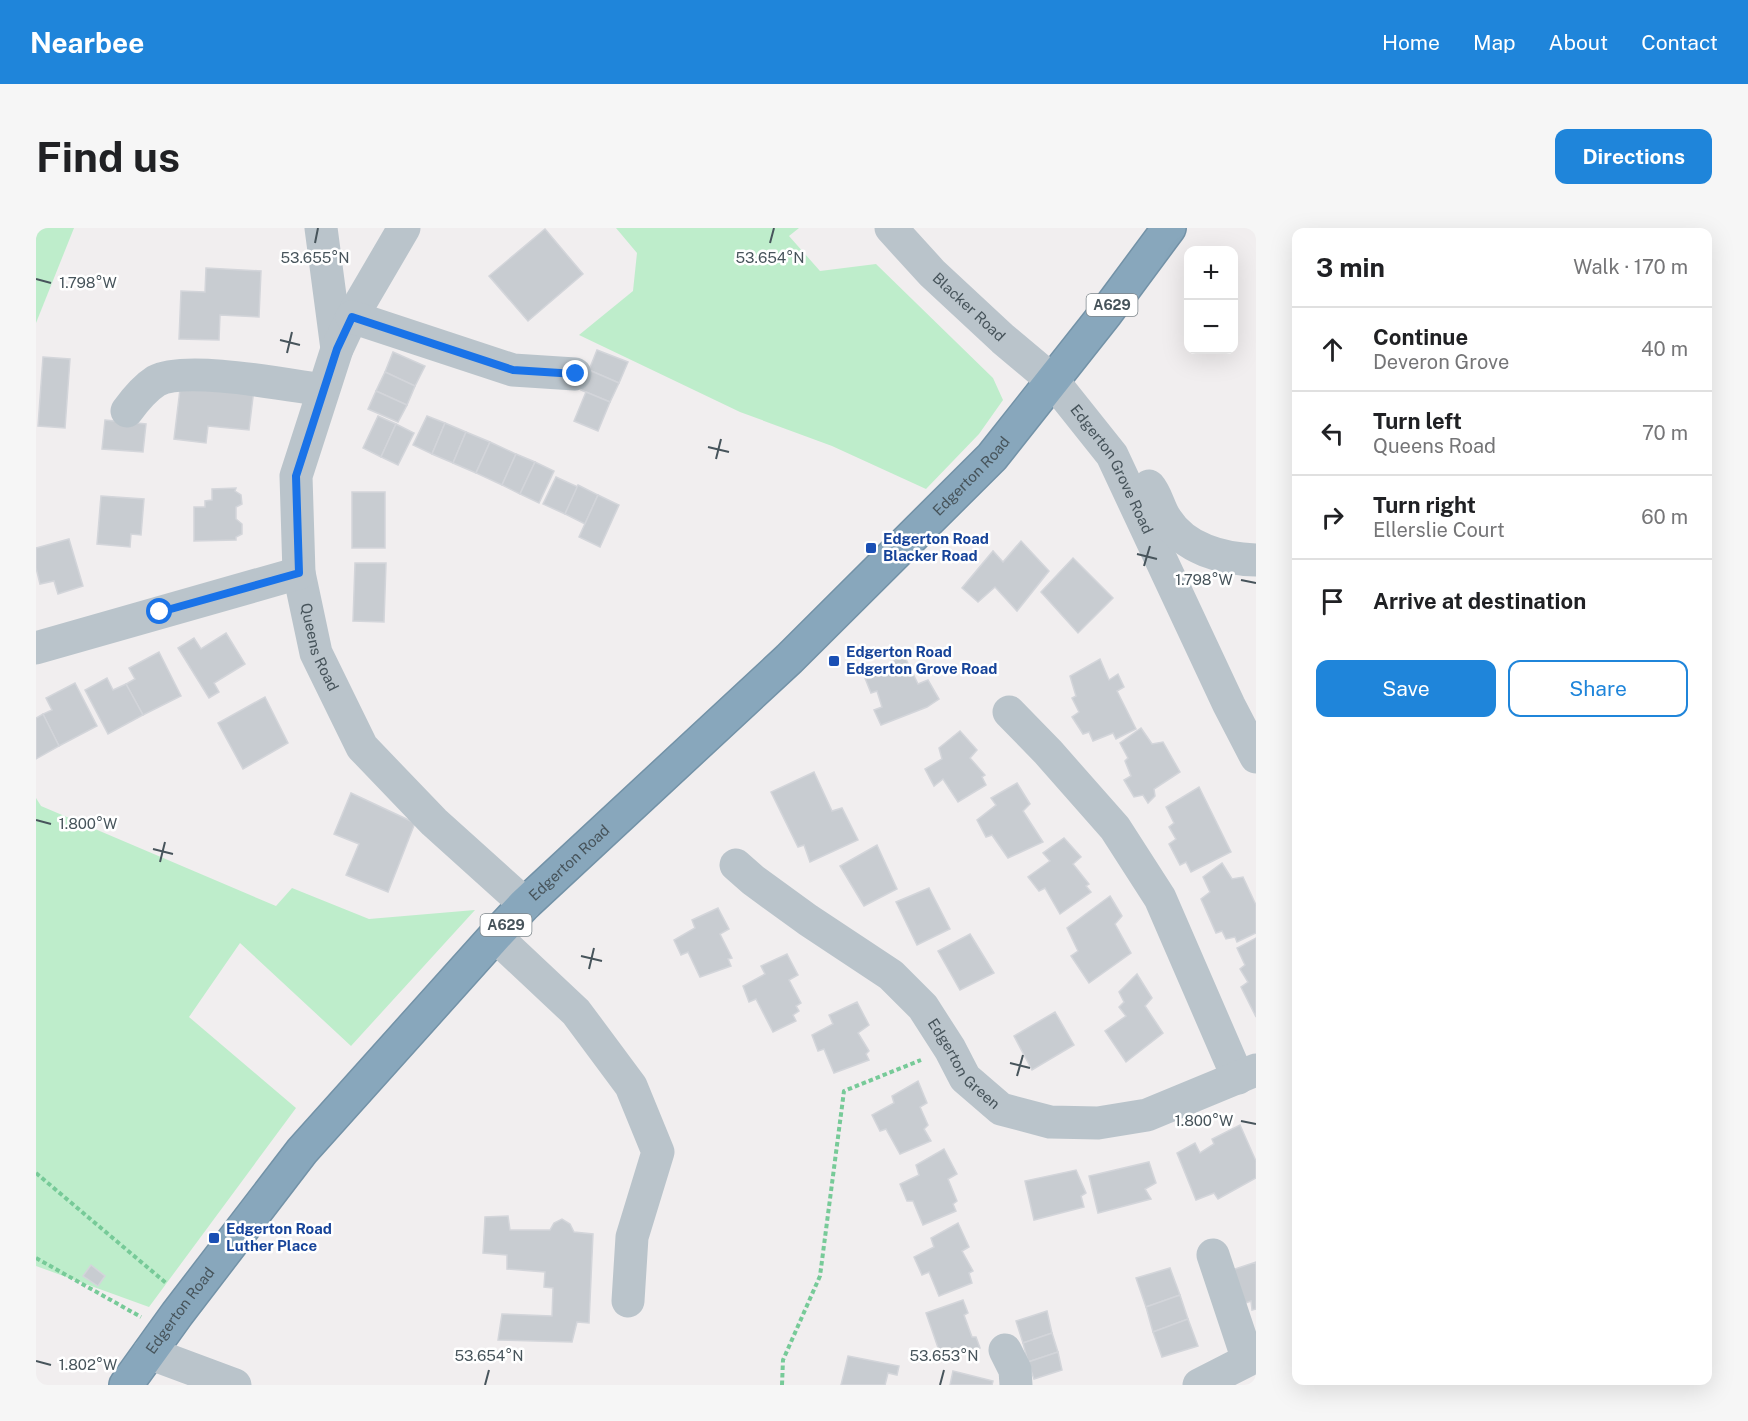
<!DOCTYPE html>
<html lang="en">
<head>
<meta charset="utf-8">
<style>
  body { margin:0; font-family:"Public Sans",sans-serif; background:#f6f6f6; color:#202124 }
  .controls { position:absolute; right:18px; top:18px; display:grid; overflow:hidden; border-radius:12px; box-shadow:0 6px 24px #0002 }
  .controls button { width:54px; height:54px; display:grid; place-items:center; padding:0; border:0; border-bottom:2px solid #e0e0e0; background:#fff; color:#202124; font:30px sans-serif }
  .stop { position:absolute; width:18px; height:18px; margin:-14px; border:4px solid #1a73e8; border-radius:50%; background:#fff }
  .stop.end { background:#1a73e8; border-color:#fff; box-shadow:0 2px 6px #0008 }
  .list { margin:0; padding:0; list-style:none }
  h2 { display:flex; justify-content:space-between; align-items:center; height:78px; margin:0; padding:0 24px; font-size:26px }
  h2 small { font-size:20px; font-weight:400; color:#757577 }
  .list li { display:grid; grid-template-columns:39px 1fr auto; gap:18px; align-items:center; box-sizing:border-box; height:84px; padding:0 24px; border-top:2px solid #e0e0e0 }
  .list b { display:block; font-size:22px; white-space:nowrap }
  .list p { margin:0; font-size:20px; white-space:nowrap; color:#757577 }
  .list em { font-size:20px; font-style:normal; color:#757577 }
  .actions { display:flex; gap:12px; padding:18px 24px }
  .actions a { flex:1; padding:14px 0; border:2px solid #1f85da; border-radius:12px; text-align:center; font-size:21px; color:#1f85da }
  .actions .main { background:#1f85da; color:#fff }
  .icon { flex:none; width:33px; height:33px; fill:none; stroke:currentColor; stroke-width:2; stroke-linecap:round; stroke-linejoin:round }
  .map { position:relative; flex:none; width:1220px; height:1157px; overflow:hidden; border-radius:12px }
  header { display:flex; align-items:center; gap:36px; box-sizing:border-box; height:84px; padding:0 30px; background:#1f85da; color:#fff }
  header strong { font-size:28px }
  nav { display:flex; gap:33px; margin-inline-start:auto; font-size:21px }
  .intro { display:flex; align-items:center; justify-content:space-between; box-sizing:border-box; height:144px; padding:0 36px }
  h1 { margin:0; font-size:42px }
  .button { padding:15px 27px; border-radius:12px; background:#1f85da; color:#fff; font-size:21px; font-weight:700 }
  main { display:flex; gap:36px; padding:0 36px }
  aside { flex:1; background:#fff; border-radius:12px; box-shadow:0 6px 24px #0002 }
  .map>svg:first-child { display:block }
  .green { fill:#beedcb }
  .building { fill:#c8ccd1; stroke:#d3d5da; stroke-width:1.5 }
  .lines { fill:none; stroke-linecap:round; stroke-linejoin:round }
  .highway-casing { stroke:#7392a7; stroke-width:36 }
  .path { stroke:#77ca98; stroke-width:4; stroke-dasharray:4.5 3; stroke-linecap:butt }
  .minor { stroke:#bac4cb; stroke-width:33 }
  .highway { stroke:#88a7bc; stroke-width:33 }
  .route { stroke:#1a73e8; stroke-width:8 }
  .ticks { fill:none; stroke:#47545b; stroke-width:2 }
  .transit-dot { fill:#1a4fb4; stroke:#fff; stroke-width:2 }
  .labels { text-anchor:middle; stroke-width:5; stroke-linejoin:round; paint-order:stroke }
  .shield { fill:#fff; stroke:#7e878c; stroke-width:1.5 }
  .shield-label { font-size:14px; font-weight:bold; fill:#47545b }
  .street-label { font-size:15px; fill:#47545b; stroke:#fff }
  .transit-label { font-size:15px; font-weight:bold; fill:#164399; stroke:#fff; text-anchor:start }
  .ticks-label { font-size:15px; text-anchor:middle; fill:#47545b; stroke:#fff; stroke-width:5; stroke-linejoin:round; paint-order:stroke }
</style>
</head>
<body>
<header>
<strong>Nearbee</strong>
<nav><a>Home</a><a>Map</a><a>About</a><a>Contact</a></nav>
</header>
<div class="intro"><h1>Find us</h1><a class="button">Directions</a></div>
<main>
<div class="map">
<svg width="1220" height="1157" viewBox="0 0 1220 1157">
  <rect width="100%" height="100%" fill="#f1eeef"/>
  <g class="green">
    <path d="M0,0H38L0,95Z"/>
    <path d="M580,0H763L753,8L784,43L840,36L957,150L967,172L943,206L890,261L796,218L704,184L543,107L597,63L601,25Z"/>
    <path d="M0,570L5,578L240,678L256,660L333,691L439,682L315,818L204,715L153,789L260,880L113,1079L0,1038Z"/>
  </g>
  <g class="building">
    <path d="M509,1L547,46L492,93L453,48Z"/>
    <path d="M170,40L225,43L223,89L184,87L183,112L143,111L145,63L169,64Z"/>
    <path d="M561,122L592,134L583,155L553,142Z"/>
    <path d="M357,124L389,138L379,158L349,144Z"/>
    <path d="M7,129L34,131L29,200L2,198Z"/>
    <path d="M553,142L583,155L574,174L545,162Z"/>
    <path d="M349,144L379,158L371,177L340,163Z"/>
    <path d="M145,153L218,161L213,202L172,198L170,215L138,211Z"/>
    <path d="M340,163L371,177L362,194L332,181Z"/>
    <path d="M550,164L574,174L562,203L538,193Z"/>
    <path d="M342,188L360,196L345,229L327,220Z"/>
    <path d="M391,188L409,195L396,226L377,217Z"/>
    <path d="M69,192L110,196L107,224L66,221Z"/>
    <path d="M409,195L430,204L417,235L396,226Z"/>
    <path d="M360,196L378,205L362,237L345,229Z"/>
    <path d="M430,204L454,214L440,245L417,235Z"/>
    <path d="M454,214L480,226L466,257L440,245Z"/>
    <path d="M480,226L499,234L484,266L466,257Z"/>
    <path d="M499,234L518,243L503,275L484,266Z"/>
    <path d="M520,249L542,259L529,286L507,276Z"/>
    <path d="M542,257L562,267L549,296L529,286Z"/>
    <path d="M200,260L199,263L205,267L206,276L200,279V291L206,296V306L200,309V312L158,313V279H169V273L176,272V261Z"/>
    <rect x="316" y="264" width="33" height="56"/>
    <path d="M562,267L583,277L564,319L543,309Z"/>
    <path d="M65,268L108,271L105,307L95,306L94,319L61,316Z"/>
    <path d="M33,311L47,358L22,366L18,353L4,356L0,340V320Z"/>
    <path d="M985,313L1013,343L981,383L959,359L942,374L926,360L957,323L967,334Z"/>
    <path d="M1037,330L1077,370L1042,405L1005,364Z"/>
    <path d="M319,335H350L348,394L317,393Z"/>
    <path d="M190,405L209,436L178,455L183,464L173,470L142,420L158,410L165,421Z"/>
    <path d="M123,424L145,468L107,487L90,456L99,451L93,440Z"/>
    <path d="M868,427L882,456L892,452L903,471L891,479L845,497L838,482L846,479L841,463L835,465L829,450Z"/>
    <path d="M1064,431L1073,452L1082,446L1088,459L1081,463L1100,501L1080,511L1077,505L1057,513L1053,504L1047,506L1036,489L1043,484L1036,470L1040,468L1034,448Z"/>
    <path d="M71,450L77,462L90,456L107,487L72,506L49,462Z"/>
    <path d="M39,455L61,498L23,518L7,486L16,482L10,470Z"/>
    <path d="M229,469L252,515L207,541L182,495Z"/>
    <path d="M7,486L23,518L0,531V490Z"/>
    <path d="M1105,500L1116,516L1127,514L1144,544L1118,561L1119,568L1112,575L1107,567L1098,569L1088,552L1095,548L1089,533L1092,530L1084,515Z"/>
    <path d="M924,503L941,522L934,530L949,547L946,549L950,557L922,574L907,551L898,558L889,541L906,531L903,520Z"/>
    <path d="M778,544L796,583L806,580L822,612L774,634L768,617L762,619L735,564Z"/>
    <path d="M981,555L994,576L987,583L1007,614L972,630L956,607L950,609L941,592L960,577L955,570Z"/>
    <path d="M1163,559L1195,624L1155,644L1150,634L1144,637L1133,616L1140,611L1133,599L1138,595L1130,579Z"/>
    <path d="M315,565L379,595L352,664L310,647L323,616L298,606Z"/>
    <path d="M1028,610L1045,629L1037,636L1053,656L1050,658L1055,664L1024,686L1009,660L1003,663L992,649L1014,633L1007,625Z"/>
    <path d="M841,617L861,661L828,678L804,638Z"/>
    <path d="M1186,635L1196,651L1207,649L1220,677V705L1201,714L1199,709L1190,711L1186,703L1180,705L1165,671L1174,664L1167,649Z"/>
    <path d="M893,660L914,701L881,717L860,674Z"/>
    <path d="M1074,668L1086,688L1079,696L1095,725L1053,755L1035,728L1042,723L1031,700Z"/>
    <path d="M682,680L693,701L684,706L696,730L692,731L695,738L664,749L652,724L645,727L638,712L659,700L656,692Z"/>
    <path d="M934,706L958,745L924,762L902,723Z"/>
    <path d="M1220,710V789L1205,759L1212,754L1204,741L1209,737L1201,720Z"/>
    <path d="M751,726L762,747L753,752L765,775L760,778L763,783L757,787L760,793L737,804L720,771L713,774L707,758L729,746L725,738Z"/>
    <path d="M1101,746L1116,770L1109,778L1127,805L1090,834L1069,803L1090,788L1083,779L1088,774L1083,764Z"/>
    <path d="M821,774L833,797L822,805L833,823L830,826L833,832L798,845L788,821L782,823L776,807L797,796L793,787Z"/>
    <path d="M1019,784L1038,817L996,842L978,808Z"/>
    <path d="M882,853L891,875L884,879L892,897L888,901L895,913L864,926L850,901L844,903L836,887L858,875L856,868Z"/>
    <path d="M1204,897L1220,933V950L1182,971L1178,965L1160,972L1141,925L1159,915L1164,925L1178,916L1176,911Z"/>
    <path d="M908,921L921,946L912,951L921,973L917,976L920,983L887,997L877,973H871L864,956L883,947L880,937Z"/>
    <path d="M1113,934L1120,955L1109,961L1115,971L1062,985L1053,948Z"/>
    <path d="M1040,942L1050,965L1045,968L1048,979L998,992L989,953Z"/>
    <path d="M472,988L474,1002H514L518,995L526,991L534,996L538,1004L557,1006L553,1095L541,1094L536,1114L462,1112L466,1086L516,1088L517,1060L508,1059L509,1044L471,1041V1027L447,1025L449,989Z"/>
    <path d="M922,995L933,1019L926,1023L937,1043L933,1045L936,1055L903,1068L893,1044L886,1047L878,1029L898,1019L895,1010Z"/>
    <path d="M1220,1034V1081L1216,1082L1215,1073L1204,1077L1193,1043Z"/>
    <path d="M55,1037L69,1048L62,1058L47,1048Z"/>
    <path d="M1134,1040L1144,1067L1110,1079L1100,1050Z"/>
    <path d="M1144,1067L1152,1091L1117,1104L1110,1079Z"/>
    <path d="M927,1072L932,1085L928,1087L936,1109H940L944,1120L906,1131L890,1085Z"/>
    <path d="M1011,1083L1016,1105L987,1115L980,1093Z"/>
    <path d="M1152,1091L1162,1118L1126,1129L1117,1104Z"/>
    <path d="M1016,1105L1022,1124L992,1134L987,1115Z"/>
    <path d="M1022,1124L1026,1142L998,1151L992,1134Z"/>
    <path d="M812,1128L863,1138L861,1147L852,1145L849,1157H805Z"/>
    <path d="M917,1143L957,1153L956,1157H914Z"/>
  </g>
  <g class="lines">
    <g class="highway-casing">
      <g id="highway">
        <path id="s4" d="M90,1157L141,1086L266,923L459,708L489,676L753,431L956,229L1070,85L1133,0"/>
      </g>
    </g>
    <g class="path">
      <path d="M0,945L130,1055"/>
      <path d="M0,1030L105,1089"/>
      <path d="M746,1157L747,1132L784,1048L808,863L885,832"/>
    </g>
    <g class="minor">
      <path d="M285,0L301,121"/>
      <path id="s1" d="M368,0L316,89L301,121L260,248L263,345L280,425L326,519L398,594L489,676"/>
      <path id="s2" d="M855,0L896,45L967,111L1017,153L1076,227L1193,477L1220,529"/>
      <path d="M316,89L477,142L539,146"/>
      <path d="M91,183C99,172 109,160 120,153C149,137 251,157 287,162"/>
      <path d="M1113,258C1121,267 1123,281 1130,291C1149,321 1186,331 1220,332"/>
      <path d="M0,420L263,345"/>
      <path d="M973,484L1012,524L1079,600L1124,670L1202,850"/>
      <path id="s3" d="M700,637L717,652L772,692L855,747L887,779L914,821L929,850L965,881L1014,894L1062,895L1111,887L1220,842"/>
      <path d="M459,708L540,784L595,858L622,924L596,1009L592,1073"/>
      <path d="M969,1122L979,1142L980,1157"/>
      <path d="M113,1125L199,1157"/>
      <path d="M1163,1157L1212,1132L1177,1027"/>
    </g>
    <use href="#highway" class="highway"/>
  </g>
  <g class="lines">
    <path class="route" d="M124,384L263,345L260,248L301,121L316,89L477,142L540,146"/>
  </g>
  <path class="ticks" d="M279,15L282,0M734,15L738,0M0,51L15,55M244,112L264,117M251,125L256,104M672,219L693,224M680,231L685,211M1101,326L1121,331M1108,338L1114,318M1205,352L1220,355M0,592L15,596M117,621L137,626M124,634L129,614M545,728L566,733M553,741L558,720M974,835L994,840M981,848L987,827M1205,893L1220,896M0,1133L15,1137M449,1157L453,1142M904,1157L908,1142"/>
  <g class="transit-dot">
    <rect x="829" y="314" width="12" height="12" rx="3"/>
    <rect x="792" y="427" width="12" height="12" rx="3"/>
    <rect x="172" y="1004" width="12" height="12" rx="3"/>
  </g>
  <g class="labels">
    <g class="shield">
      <rect x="1050.5" y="66" width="51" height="22" rx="4.5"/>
      <rect x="444.5" y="686" width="51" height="22" rx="4.5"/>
    </g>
    <g class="shield-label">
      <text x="1076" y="82">A629</text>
      <text x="470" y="702">A629</text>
    </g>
    <g class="street-label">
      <text dy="5" stroke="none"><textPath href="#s2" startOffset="111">Blacker Road</textPath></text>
      <text dy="5" stroke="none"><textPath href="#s2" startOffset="330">Edgerton Grove Road</textPath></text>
      <text dy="5" stroke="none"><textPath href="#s4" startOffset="1244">Edgerton Road</textPath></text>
      <text dy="5" stroke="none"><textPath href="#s1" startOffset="446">Queens Road</textPath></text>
      <text dy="5" stroke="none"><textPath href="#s4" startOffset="686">Edgerton Road</textPath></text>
      <text dy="5" stroke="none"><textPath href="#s3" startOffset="306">Edgerton Green</textPath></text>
      <text dy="5" stroke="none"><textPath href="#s4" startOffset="92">Edgerton Road</textPath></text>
    </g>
    <g class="transit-label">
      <text x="847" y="316">Edgerton Road<tspan x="847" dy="17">Blacker Road</tspan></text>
      <text x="810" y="429">Edgerton Road<tspan x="810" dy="17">Edgerton Grove Road</tspan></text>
      <text x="190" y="1006">Edgerton Road<tspan x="190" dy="17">Luther Place</tspan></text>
    </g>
  </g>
  <g class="ticks-label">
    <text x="279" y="35">53.655°N</text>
    <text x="734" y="35">53.654°N</text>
    <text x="52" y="60">1.798°W</text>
    <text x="1168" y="357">1.798°W</text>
    <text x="52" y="601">1.800°W</text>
    <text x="1168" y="898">1.800°W</text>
    <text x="453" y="1133">53.654°N</text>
    <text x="908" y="1133">53.653°N</text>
    <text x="52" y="1142">1.802°W</text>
  </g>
</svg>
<div class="controls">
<button>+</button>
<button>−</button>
</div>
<div class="stop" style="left:124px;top:384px"></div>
<div class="stop end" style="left:540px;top:146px"></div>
</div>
<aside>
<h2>3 min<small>Walk · 170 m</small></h2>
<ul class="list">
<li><svg class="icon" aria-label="ahead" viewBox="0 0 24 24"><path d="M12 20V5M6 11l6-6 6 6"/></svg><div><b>Continue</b><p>Deveron Grove</p></div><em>40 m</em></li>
<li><svg class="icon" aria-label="left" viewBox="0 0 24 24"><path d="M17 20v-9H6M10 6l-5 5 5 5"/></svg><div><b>Turn left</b><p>Queens Road</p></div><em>70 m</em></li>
<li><svg class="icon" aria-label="right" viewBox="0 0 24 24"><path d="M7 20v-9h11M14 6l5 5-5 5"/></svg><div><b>Turn right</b><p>Ellerslie Court</p></div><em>60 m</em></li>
<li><svg class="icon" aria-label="arrive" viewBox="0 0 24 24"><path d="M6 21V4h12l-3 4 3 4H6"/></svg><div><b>Arrive at destination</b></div></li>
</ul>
<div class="actions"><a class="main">Save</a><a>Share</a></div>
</aside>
</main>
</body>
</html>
